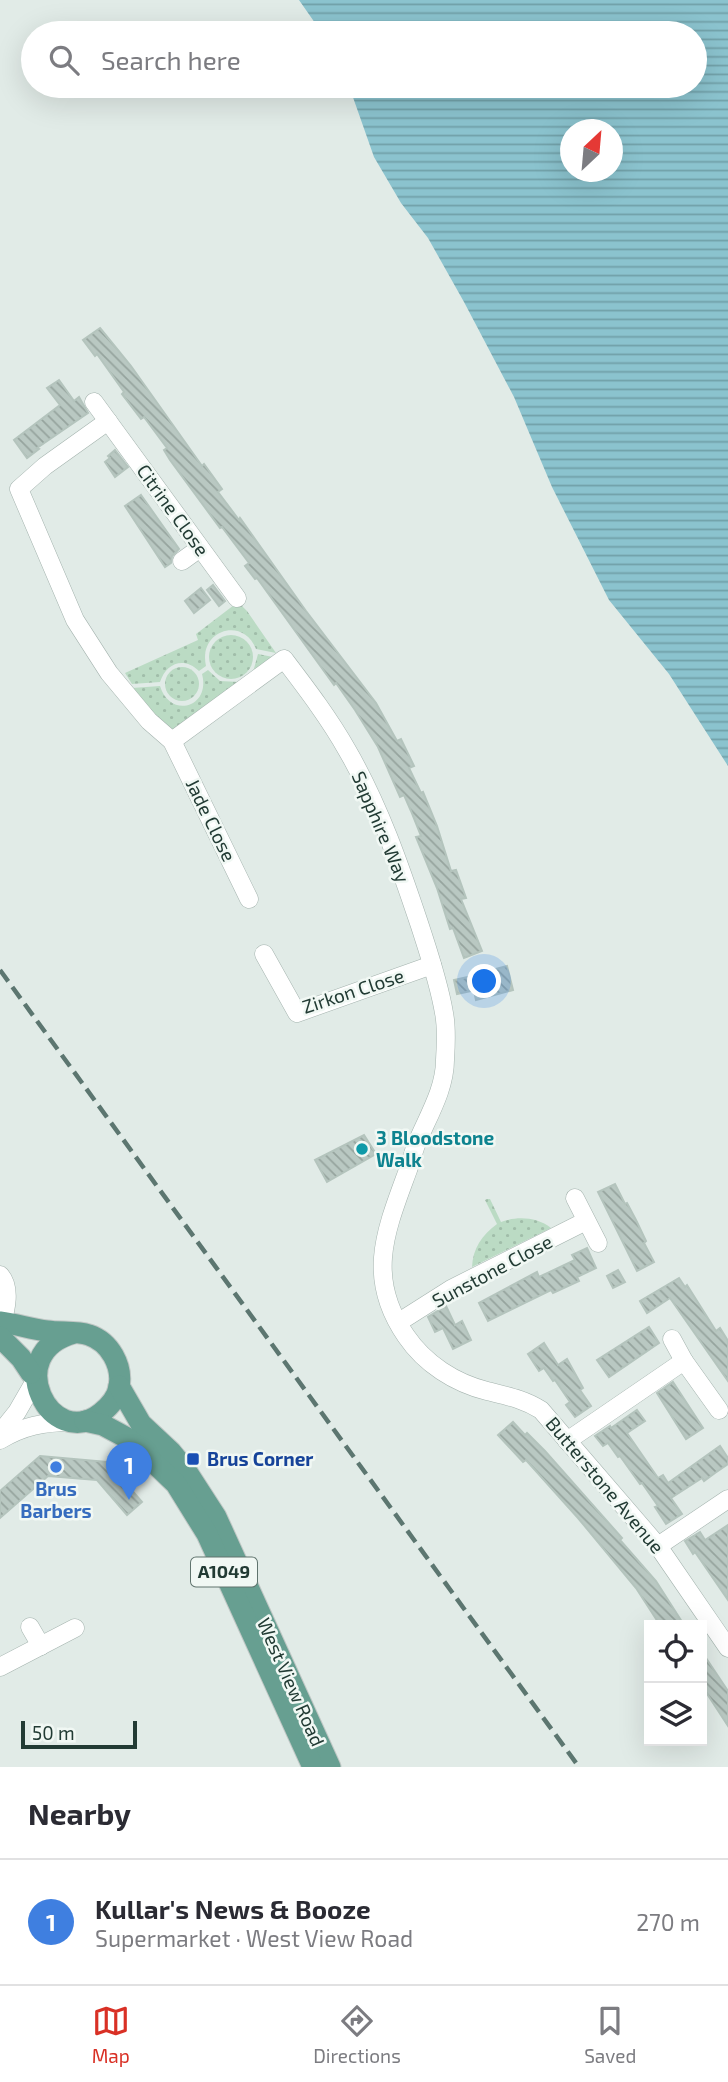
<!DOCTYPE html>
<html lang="en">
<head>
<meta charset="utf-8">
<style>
  body { margin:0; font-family:"Exo 2",sans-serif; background:#f2f2f3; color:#2b2b33 }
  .controls { position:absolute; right:21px; bottom:21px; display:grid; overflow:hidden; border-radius:0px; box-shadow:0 7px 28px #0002 }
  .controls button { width:63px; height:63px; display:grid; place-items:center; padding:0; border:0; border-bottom:2px solid #e1e1e2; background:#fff; color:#2b2b33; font:35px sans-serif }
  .compass { position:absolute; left:560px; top:119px; width:63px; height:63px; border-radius:50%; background:#fff; box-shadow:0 7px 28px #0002; rotate:26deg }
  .scale { position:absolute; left:21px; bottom:18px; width:116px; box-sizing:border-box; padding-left:7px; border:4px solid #223b34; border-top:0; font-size:19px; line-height:24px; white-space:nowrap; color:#223b34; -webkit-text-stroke:5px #f1f8f4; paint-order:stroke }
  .you { position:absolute; left:485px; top:982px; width:24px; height:24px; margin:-18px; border:5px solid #fff; border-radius:50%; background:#1a73e8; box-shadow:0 0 0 10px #1a73e833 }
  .badge { display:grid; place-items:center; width:46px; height:46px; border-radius:50%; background:#d93025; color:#fff; font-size:23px; font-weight:700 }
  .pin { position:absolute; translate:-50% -58px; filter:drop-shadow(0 2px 4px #0008) }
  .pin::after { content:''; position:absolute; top:37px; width:24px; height:21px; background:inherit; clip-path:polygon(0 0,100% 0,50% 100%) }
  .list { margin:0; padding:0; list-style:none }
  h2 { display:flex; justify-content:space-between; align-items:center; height:91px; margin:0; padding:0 28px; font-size:30px }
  h2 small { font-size:23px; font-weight:400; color:#7c7c81 }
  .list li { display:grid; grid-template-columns:46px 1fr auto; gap:21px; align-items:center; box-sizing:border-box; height:126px; padding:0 28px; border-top:2px solid #e1e1e2 }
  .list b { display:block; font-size:26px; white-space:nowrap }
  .list p { margin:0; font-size:23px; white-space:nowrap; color:#7c7c81 }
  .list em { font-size:23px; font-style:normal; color:#7c7c81 }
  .icon { flex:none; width:38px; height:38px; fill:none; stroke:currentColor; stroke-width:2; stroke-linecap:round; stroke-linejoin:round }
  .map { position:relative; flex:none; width:728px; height:1767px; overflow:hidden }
  .search { position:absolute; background:#fff; box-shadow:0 7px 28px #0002; left:21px; right:21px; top:21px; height:77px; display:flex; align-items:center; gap:18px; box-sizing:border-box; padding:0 24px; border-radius:38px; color:#7c7c81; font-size:26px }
  .sheet { height:217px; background:#fff }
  nav { display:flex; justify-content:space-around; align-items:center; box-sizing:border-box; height:98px; border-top:2px solid #e1e1e2; background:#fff; font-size:19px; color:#7c7c81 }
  nav a { display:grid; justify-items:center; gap:4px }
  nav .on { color:#d93025 }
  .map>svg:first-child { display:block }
  .grass { fill:url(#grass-dots) }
  .water { fill:url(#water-rules); fill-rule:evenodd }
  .building { fill:url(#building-back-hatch); stroke:#b4c4bd; stroke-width:2 }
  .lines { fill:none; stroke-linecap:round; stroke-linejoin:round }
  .minor-casing { stroke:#a4b3ae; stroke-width:19 }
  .major-casing { stroke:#c1c8c6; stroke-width:23 }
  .minor { stroke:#fff; stroke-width:18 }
  .major { stroke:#679f91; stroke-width:21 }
  .rail { stroke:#5c7670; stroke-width:4.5; stroke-dasharray:14 7; stroke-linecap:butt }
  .culture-dot { fill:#0f9aa8; stroke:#f1f8f4; stroke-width:2.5 }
  .transit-dot { fill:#1a4fb4; stroke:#f1f8f4; stroke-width:2.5 }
  .shop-dot { fill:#3f7fe0; stroke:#f1f8f4; stroke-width:2.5 }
  .labels { text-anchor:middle; stroke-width:5; stroke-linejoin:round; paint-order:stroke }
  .shield { fill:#f1f8f4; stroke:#60746e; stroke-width:2 }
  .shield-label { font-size:18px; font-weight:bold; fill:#223b34 }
  .street-label { font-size:19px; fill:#223b34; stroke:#f1f8f4 }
  .culture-label { font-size:19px; font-weight:bold; fill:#0d838f; stroke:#f1f8f4; text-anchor:start }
  .transit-label { font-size:19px; font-weight:bold; fill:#164399; stroke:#f1f8f4; text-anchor:start }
  .shop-label { font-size:19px; font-weight:bold; fill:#366cbe; stroke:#f1f8f4 }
</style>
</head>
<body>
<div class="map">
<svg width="728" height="1767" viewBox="0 0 728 1767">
  <defs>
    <pattern id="grass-dots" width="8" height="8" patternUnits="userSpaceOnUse" patternTransform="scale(1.75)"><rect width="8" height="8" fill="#bbdbc4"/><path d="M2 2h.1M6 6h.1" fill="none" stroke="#a0bda9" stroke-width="1.8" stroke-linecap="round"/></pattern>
    <pattern id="water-rules" width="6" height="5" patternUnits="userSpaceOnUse" patternTransform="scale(1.75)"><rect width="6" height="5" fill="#8bc3ce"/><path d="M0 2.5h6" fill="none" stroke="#71a0a8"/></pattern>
    <pattern id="building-back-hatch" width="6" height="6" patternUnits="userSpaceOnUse" patternTransform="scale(1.75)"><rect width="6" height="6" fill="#b9c8c2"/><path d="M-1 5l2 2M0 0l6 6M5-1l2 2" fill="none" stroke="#96a49e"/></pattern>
  </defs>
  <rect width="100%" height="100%" fill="#e1ebe7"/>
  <g class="grass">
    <path d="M238,602L247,611L276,653L256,649C243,616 198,630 206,666L199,671C184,656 166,663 160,682L132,684L125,673L198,640L196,634Z"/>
    <circle cx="231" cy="657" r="22"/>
    <path d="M258,654L278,658L172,731L163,724L132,688L160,686C170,719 211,708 202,674L208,670L220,681L239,682L253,672Z"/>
    <circle cx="182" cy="684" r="17"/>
    <path d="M487,1199H490L501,1222C517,1216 537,1217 551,1228L472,1267C473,1248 482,1235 497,1224L485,1200Z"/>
  </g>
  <path class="water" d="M299,0H728V766L669,674L609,600L552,487L514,397L464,302L428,238L401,203L374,157L349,86H695V33H322ZM570,130H612V172H570Z"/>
  <g class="building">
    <path d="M100,328L131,366L202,466L204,464L222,489L218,492L239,520L240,518L306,611L376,703L397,741L401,739L414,766L409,768L421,793L423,792L437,826L451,871L456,870L466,898L461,899L482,951L464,958L453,928L450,929L437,888L416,837L421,836L411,811L404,795L400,797L378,747L355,710L336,683L334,685L257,578L255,579L245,566L249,563L222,527L220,528L170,460L164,450L167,448L144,417L141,419L122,394L124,392L97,354L95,356L83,340Z"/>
    <path d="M59,380L74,401L79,397L88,413L37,448L39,449L27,458L14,440L60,405L47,388Z"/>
    <path d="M115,450L128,467L115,477L105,462L110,458L108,456Z"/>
    <path d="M141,495L179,549L172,556L171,563L165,567L125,506Z"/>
    <path d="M213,585L225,601L219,606L207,590Z"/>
    <path d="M201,588L210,600L194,613L185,601Z"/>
    <path d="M507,966L513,990L476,1000L472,982L494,977L492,970Z"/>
    <path d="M468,977L471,991L457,994L454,980Z"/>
    <path d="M364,1135L376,1154L327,1182L315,1160Z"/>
    <path d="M615,1184L625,1204L627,1203L636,1220L646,1241L644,1243L654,1262L637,1271L598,1192Z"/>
    <path d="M587,1248L596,1268L577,1277L579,1281L553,1293L551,1290L488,1321L479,1303L537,1272L539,1277L575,1260L572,1255Z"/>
    <path d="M618,1270L625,1282L613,1288L607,1276Z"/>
    <path d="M679,1278L685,1287L687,1285L716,1331L720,1328L728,1341V1381L670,1298L647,1313L640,1301Z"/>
    <path d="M446,1306L455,1325L462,1321L471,1340L453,1349L443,1328L435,1332L428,1317Z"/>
    <path d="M649,1327L659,1343L609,1377L597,1360Z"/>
    <path d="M544,1343L558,1365L567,1359L583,1388L580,1390L591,1406L575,1417L566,1405L570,1402L555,1380L553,1381L544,1368L539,1371L528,1354Z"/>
    <path d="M673,1382L703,1428L686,1439L657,1393Z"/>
    <path d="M637,1410L645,1421L627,1433L658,1478L663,1475L668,1483L720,1446L728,1458V1464L715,1473L704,1481L702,1478L671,1498L682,1514L666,1524L655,1507L658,1506L642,1483L640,1484L620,1456L618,1457L608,1443L603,1446L595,1436L610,1426L611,1428Z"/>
    <path d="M513,1422L525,1435L527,1433L545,1451L622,1538L620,1540L656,1581L684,1625H660L636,1588L578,1518L526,1460L523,1462L498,1435Z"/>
    <path d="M40,1456L107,1462L142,1502L127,1515L97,1480L48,1476L0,1518V1491Z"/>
    <path d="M728,1525V1600L695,1552L693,1554L685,1541L700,1532L705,1540Z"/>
    <path d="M702,1652L728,1691V1726L702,1686Z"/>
  </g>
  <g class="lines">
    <g class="minor-casing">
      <g id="minor">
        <path d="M94,402L237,598"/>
        <path d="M108,421L45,466L19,489L75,620L109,673L149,721L172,741L249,899"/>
        <path d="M182,561L200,548"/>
        <path d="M172,741L284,659C306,688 329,718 347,750C379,805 400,866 420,926C429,954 439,983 444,1013C447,1028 446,1045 445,1060C445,1090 427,1118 416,1145C413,1153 411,1162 408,1170C386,1230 365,1277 406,1336C425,1364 455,1383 487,1391C507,1396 524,1399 541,1410L658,1546L728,1648"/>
        <path d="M264,954L297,1013L432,965"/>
        <path d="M575,1198L598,1243"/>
        <path d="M0,1275C13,1289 4,1316 0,1332"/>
        <path d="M399,1322L451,1289L586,1221"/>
        <path d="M672,1339L684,1361"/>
        <path d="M0,1433L17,1412L32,1386"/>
        <path d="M0,1440C23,1426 44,1422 71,1422"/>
        <path d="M567,1441L684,1361L719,1410"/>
        <path d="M658,1546L728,1499"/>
        <path d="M30,1627L41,1646"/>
        <path d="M0,1667L75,1628"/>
      </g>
    </g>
    <g class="major-casing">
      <g id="major">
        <path d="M0,1322C16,1324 31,1329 47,1331C61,1333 76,1331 89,1335C110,1342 123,1366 119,1387C117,1398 110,1406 101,1413C51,1453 0,1353 74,1333"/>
        <path d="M0,1337L21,1358L31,1373"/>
        <path d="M119,1386L141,1424L171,1452L185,1469L216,1517L330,1767"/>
        <path d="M85,1421L103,1425L129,1439L176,1484L207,1534L313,1767"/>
      </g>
    </g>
    <use href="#minor" class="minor"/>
    <use href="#major" class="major"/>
    <path class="rail" d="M0,970L579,1767"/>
  </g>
  <circle class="culture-dot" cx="362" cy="1149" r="7"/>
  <rect class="transit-dot" x="186" y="1452" width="14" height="14" rx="3.5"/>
  <circle class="shop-dot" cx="56" cy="1467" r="7"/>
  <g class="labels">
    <rect class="shield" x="191" y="1557.5" width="66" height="29" rx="5"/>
    <g class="shield-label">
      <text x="224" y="1578">A1049</text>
    </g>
    <g class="street-label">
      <text transform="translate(173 510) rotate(54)" y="7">Citrine Close</text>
      <text transform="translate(211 820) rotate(64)" y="7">Jade Close</text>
      <text transform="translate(381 827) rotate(67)" y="7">Sapphire Way</text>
      <text transform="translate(353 991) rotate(-18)" y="7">Zirkon Close</text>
      <text transform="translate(492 1271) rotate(-28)" y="7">Sunstone Close</text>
      <text transform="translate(605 1485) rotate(50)" y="7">Butterstone Avenue</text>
      <text transform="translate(291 1682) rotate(66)" y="7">West View Road</text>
    </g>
    <g class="culture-label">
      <text x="376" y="1145">3 Bloodstone<tspan x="376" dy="22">Walk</tspan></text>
    </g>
    <g class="transit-label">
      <text x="207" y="1466">Brus Corner</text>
    </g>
    <g class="shop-label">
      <text x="56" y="1496">Brus<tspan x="56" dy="22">Barbers</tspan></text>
    </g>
  </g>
</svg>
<div class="controls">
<button><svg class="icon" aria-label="locate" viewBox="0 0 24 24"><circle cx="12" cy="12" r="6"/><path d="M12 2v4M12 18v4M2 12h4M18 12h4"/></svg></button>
<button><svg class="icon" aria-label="layers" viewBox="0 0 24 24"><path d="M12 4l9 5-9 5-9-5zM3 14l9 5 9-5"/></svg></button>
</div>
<svg class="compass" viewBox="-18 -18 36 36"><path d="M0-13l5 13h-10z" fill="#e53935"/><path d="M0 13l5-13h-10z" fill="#7c7c81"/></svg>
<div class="scale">50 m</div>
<div class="you"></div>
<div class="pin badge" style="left:129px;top:1500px;background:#3f7fe0">1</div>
<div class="search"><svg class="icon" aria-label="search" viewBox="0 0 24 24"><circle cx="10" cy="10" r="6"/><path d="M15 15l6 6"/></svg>Search here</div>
</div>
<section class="sheet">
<h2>Nearby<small></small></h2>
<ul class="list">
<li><span class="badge" style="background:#3f7fe0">1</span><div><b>Kullar's News &amp; Booze</b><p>Supermarket · West View Road</p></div><em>270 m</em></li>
</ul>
</section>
<nav>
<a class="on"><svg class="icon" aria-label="map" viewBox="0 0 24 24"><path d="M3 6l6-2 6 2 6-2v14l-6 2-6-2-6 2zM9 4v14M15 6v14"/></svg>Map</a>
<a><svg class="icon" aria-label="directions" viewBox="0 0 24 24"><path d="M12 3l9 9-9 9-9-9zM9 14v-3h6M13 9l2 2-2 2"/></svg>Directions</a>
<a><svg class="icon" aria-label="saved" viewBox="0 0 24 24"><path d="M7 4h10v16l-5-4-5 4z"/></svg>Saved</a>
</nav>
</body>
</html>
